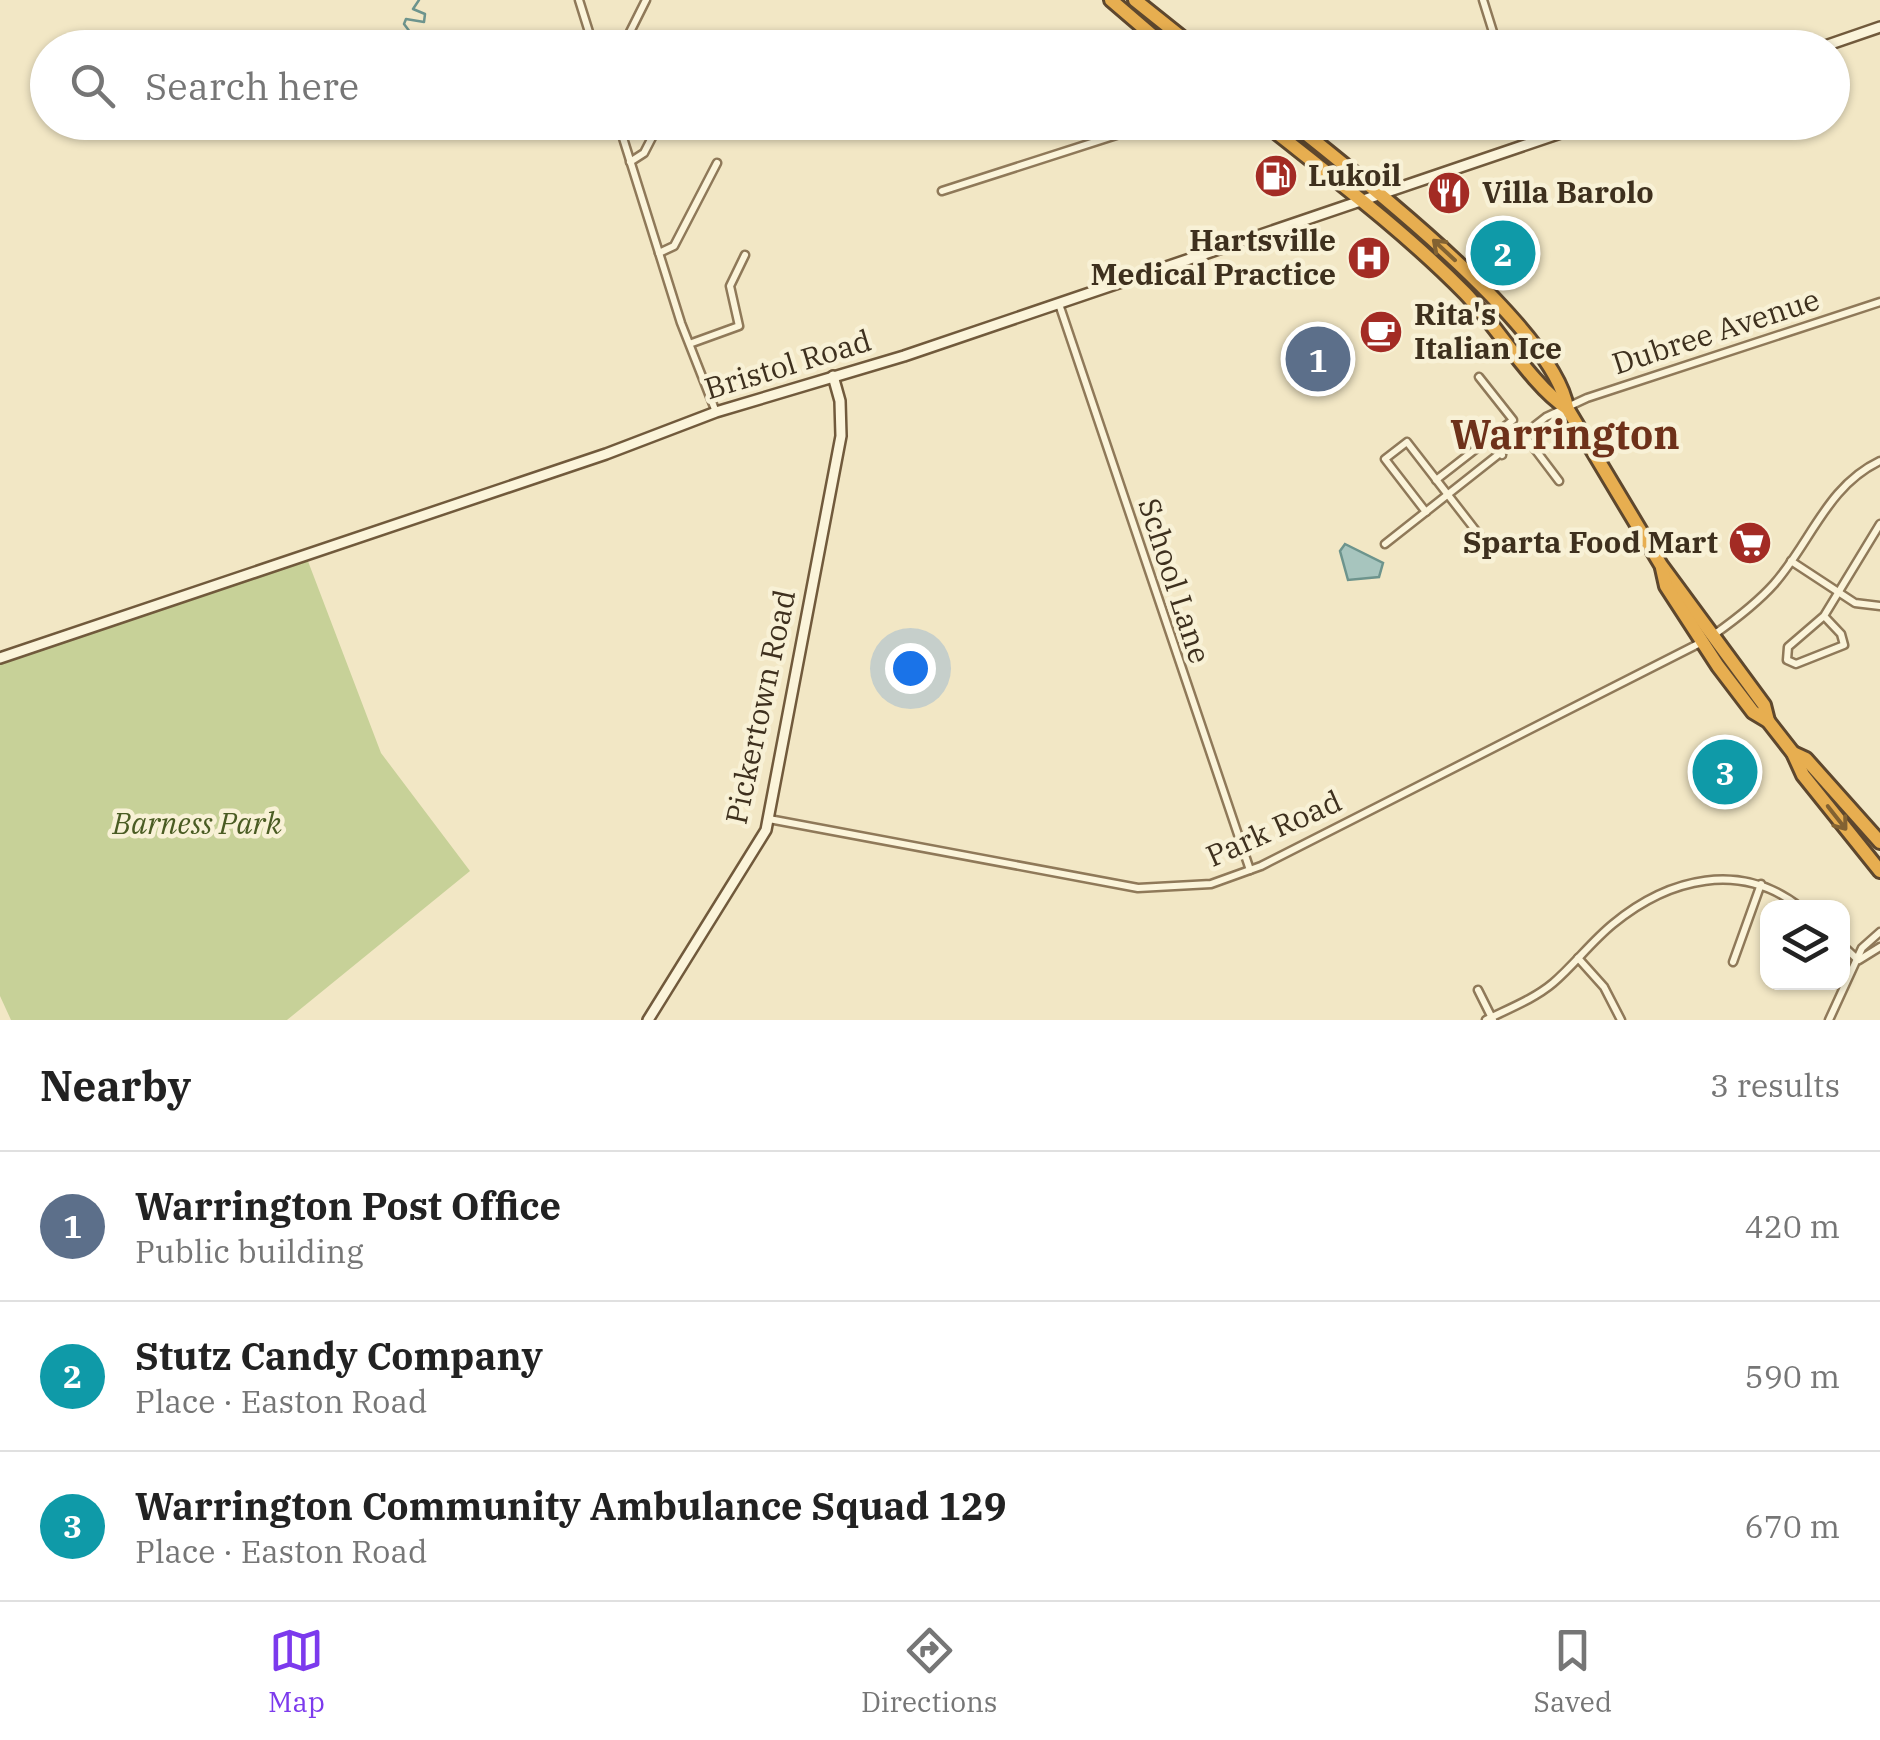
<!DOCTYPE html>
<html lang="en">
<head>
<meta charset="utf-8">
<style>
  body { margin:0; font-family:"IBM Plex Serif",serif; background:#f6f6f6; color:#222 }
  .controls { position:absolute; right:30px; bottom:30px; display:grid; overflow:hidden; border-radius:20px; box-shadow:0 2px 8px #0004 }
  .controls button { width:90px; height:90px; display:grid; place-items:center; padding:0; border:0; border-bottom:2px solid #e0e0e0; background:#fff; color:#222; font:50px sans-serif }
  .you { position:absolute; left:910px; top:668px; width:35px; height:35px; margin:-25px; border:8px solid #fff; border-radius:50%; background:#1a73e8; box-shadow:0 0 0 15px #1a73e833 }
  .badge { display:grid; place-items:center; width:65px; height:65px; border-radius:50%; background:#7c3aed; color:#fff; font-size:32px; font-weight:700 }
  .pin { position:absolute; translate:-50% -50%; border:5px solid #fff; box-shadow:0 2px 10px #0006 }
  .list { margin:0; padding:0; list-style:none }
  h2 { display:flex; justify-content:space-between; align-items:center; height:130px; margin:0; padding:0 40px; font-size:42px }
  h2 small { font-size:32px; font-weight:400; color:#767676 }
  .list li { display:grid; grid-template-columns:65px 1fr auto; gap:30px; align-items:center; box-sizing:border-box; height:150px; padding:0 40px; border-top:2px solid #e0e0e0 }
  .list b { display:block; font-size:38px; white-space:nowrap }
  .list p { margin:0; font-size:32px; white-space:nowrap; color:#767676 }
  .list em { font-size:32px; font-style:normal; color:#767676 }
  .icon { flex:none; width:55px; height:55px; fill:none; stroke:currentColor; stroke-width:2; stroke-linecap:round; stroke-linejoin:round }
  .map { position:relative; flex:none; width:1880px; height:1020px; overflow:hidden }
  .search { position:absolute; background:#fff; box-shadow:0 2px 8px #0004; left:30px; right:30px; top:30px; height:110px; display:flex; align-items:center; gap:25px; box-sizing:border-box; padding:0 35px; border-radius:55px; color:#767676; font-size:38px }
  .sheet { height:580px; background:#fff }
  nav { display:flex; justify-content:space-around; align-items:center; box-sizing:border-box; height:140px; border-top:2px solid #e0e0e0; background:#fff; font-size:28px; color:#767676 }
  nav a { display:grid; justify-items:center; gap:5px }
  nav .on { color:#7c3aed }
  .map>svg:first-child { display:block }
  .green { fill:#c7d198 }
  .water { fill:#a7c5be; stroke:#6d948d; stroke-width:2.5 }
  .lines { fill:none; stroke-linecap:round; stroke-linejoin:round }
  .stream { stroke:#6d948d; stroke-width:2.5 }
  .street-casing { stroke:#8f7959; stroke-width:11 }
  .secondary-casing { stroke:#715a3c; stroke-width:14 }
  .highway-casing { stroke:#5d472e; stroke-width:18 }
  .street { stroke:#fbf4da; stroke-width:6 }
  .secondary { stroke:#fbf4da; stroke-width:9 }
  .highway { stroke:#e7ae50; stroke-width:12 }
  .oneway { stroke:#826232 }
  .labels { text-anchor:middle; stroke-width:9; stroke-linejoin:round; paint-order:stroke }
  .poi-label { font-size:30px; font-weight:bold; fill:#3e301e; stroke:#f8f1d6; text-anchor:start }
  .street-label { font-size:30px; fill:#3e301e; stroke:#f8f1d6 }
  .park-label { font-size:30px; font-style:italic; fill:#4a5c23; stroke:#f8f1d6 }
  .district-label { font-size:40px; font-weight:bold; fill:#6e311a; stroke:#f8f1d6 }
</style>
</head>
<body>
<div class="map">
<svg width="1880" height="1020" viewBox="0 0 1880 1020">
  <rect width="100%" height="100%" fill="#f2e7c5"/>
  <path class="green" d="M306,556L381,753L470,871L287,1020H11L0,996V658Z"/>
  <path class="water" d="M1345,544L1383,563L1379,577L1348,580L1340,551Z"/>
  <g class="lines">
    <g class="stream">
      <path d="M419,0L413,9L425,14L424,22L406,19L404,24L422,48"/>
      <path d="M421,122L437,130"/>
    </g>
    <g class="street-casing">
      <g id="street">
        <path d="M579,0L594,48"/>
        <path d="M1483,0L1498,48"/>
        <path d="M622,48L646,0"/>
        <path d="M618,122L681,323L716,412"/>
        <path d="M1523,122L1530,143"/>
        <path d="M630,162L644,153L660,122"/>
        <path d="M942,191L1157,122"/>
        <path d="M659,253L674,246L717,163"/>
        <path d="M1059,304L1250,870"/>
        <path d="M692,343L739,326L730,286L745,255"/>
        <path d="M1525,436L1559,481"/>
        <path d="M1525,436L1537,435L1563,413"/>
        <path d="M1489,438L1502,455"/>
        <path d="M1436,480L1513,420L1479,377"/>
        <path d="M1426,512L1385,459L1407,442L1483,540"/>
        <path d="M1385,544L1546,417L1587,398L1880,302"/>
        <path d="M1791,561L1855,603L1880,606"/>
        <path d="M1824,616L1841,634L1844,645L1796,664L1787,660L1788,647L1824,616L1880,524"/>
        <path d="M1715,634C1736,619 1757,603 1774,584C1811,542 1827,486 1880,461"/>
        <path d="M769,819L1138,888L1211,884L1261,866L1704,641"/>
        <path d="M1842,945L1857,959"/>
        <path d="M1578,958L1604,987L1621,1020"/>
        <path d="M1859,960L1880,947"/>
        <path d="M1733,962L1761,884"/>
        <path d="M1478,990L1493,1020"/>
        <path d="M1486,1020C1508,1009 1534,999 1553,983C1574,965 1591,942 1613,924C1669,878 1741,860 1801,908"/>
        <path d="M1829,1020L1862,948L1880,932"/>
      </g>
    </g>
    <g class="secondary-casing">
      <g id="secondary">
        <path d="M1819,48L1880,27"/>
        <path d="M0,658L606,454L716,412L904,356L1593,122"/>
        <path d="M648,1020L766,830L841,436L840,401L833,376"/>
      </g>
    </g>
    <g class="highway-casing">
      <g id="highway">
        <path d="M1111,0L1167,48"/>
        <path d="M1135,0L1195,48"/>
        <path d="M1263,122C1332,177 1403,230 1465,293C1495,324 1534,388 1567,408"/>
        <path d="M1291,122C1356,174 1555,328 1567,408L1661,565L1764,705L1768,721"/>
        <path d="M1662,568L1666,586L1718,666L1753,712L1768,721L1793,753L1803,775L1880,871"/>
        <path d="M1793,753L1806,759L1880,842"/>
      </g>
    </g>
    <use href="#street" class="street"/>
    <use href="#secondary" class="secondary"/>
    <use href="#highway" class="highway"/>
  </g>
  <defs><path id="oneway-shaft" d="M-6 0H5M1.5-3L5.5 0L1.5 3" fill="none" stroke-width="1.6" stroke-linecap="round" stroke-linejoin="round" transform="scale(2.5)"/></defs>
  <g class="oneway">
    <use href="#oneway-shaft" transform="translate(1444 250) rotate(-137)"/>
    <use href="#oneway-shaft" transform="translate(1837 818) rotate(52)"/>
  </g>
  <defs>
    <g id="fuel-disc" transform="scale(2.25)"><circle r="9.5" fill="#a32b24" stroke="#f8f1d6"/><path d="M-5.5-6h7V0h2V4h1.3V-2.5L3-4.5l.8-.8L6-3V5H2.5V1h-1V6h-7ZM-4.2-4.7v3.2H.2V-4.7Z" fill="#fff"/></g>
    <g id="restaurant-disc" transform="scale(2.25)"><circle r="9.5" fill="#a32b24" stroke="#f8f1d6"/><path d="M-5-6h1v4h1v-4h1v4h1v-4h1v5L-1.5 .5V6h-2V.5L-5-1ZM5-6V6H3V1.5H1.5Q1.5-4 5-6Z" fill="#fff"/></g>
    <g id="hospital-disc" transform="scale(2.25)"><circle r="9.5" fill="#a32b24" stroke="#f8f1d6"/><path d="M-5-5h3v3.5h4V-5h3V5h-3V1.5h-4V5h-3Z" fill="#fff"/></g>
    <g id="cafe-disc" transform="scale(2.25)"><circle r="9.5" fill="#a32b24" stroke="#f8f1d6"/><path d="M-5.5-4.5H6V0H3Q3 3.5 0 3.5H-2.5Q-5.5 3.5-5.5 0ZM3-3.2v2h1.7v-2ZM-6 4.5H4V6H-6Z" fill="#fff"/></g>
    <g id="supermarket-disc" transform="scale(2.25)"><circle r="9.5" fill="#a32b24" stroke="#f8f1d6"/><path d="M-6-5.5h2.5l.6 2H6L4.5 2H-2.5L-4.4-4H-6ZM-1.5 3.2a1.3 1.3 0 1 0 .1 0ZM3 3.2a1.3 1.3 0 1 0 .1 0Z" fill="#fff"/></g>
  </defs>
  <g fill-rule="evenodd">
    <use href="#fuel-disc" x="1276" y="176"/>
    <use href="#restaurant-disc" x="1449" y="193"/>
    <use href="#hospital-disc" x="1369" y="258"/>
    <use href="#cafe-disc" x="1381" y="332"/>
    <use href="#supermarket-disc" x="1750" y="543"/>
  </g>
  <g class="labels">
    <g class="poi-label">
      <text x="1308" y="186">Lukoil</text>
      <text x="1482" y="203">Villa Barolo</text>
      <text x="1336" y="251" text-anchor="end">Hartsville<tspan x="1336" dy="34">Medical Practice</tspan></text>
      <text x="1414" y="325">Rita's<tspan x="1414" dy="34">Italian Ice</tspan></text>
      <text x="1718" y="553" text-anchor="end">Sparta Food Mart</text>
    </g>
    <g class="street-label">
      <text transform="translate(1716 332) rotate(-18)" y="10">Dubree Avenue</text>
      <text transform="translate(788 365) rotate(-17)" y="10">Bristol Road</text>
      <text transform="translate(1174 581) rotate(72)" y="10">School Lane</text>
      <text transform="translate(761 707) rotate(-78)" y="10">Pickertown Road</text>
      <text transform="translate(1274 829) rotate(-24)" y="10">Park Road</text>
    </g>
    <g class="park-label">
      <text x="197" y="834">Barness Park</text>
    </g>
    <g class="district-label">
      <text x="1565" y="449">Warrington</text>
    </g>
  </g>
</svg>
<div class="controls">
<button><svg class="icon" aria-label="layers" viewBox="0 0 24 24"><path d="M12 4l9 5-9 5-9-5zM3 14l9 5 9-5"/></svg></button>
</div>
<div class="you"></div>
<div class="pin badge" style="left:1318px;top:359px;background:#5c6f8a">1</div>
<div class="pin badge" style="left:1503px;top:253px;background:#0f9aa8">2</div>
<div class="pin badge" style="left:1725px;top:772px;background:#0f9aa8">3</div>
<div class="search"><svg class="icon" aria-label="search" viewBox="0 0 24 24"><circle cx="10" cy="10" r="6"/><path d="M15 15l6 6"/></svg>Search here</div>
</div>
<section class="sheet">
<h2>Nearby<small>3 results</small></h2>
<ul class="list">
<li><span class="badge" style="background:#5c6f8a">1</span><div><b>Warrington Post Office</b><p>Public building</p></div><em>420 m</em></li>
<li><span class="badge" style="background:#0f9aa8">2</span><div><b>Stutz Candy Company</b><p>Place · Easton Road</p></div><em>590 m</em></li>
<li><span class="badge" style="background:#0f9aa8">3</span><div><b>Warrington Community Ambulance Squad 129</b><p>Place · Easton Road</p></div><em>670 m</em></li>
</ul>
</section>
<nav>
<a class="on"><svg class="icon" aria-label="map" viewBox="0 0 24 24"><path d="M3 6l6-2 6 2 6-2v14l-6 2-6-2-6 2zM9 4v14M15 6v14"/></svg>Map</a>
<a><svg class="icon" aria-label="directions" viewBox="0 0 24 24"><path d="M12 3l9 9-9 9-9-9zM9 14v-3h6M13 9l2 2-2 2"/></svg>Directions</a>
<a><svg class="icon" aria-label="saved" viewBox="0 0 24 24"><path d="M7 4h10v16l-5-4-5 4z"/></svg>Saved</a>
</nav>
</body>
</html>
